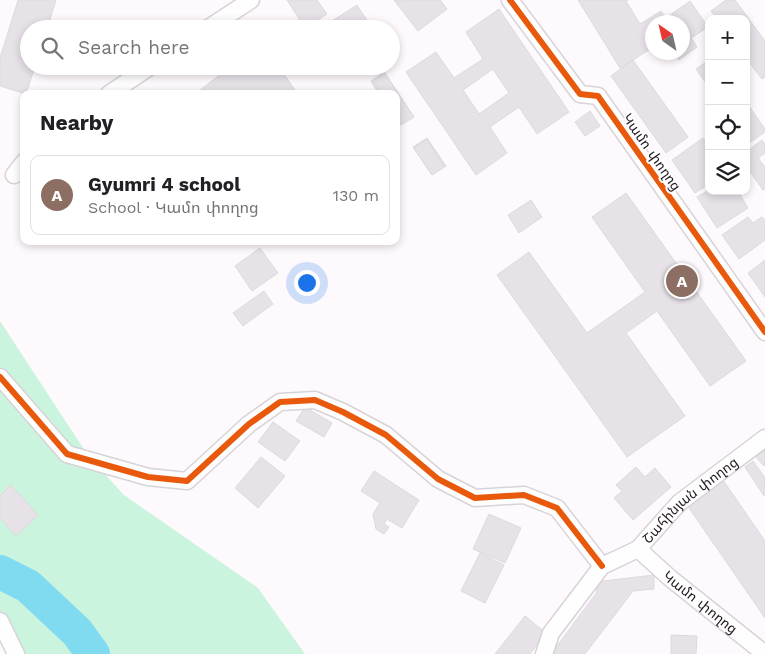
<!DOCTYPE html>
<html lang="en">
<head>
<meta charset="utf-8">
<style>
  body { margin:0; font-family:"Work Sans","Noto Sans Armenian",sans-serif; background:#f2f2f2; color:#202124 }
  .controls { position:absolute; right:15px; top:15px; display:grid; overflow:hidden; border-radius:10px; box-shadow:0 2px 8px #0003 }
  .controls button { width:45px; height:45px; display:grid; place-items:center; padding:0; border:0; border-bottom:1px solid #e0e0e0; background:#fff; color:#202124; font:25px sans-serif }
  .compass { position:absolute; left:645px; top:15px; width:45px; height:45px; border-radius:50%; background:#fff; box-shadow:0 2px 8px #0003; rotate:326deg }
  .you { position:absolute; left:306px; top:282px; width:18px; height:18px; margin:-12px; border:4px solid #fff; border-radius:50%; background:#1a73e8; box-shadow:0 0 0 8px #1a73e833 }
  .badge { display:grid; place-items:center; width:32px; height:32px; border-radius:50%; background:#6f696f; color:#fff; font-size:16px; font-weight:700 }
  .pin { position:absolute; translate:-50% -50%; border:2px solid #fff; box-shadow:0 1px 5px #0006 }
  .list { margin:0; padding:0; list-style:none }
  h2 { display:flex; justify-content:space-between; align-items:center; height:65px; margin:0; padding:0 20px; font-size:21px }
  h2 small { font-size:16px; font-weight:400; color:#757577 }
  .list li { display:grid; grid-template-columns:32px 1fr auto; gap:15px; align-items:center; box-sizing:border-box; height:80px; margin:0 10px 10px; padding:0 10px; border:1px solid #e0e0e0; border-radius:10px }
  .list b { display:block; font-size:19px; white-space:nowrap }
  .list p { margin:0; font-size:16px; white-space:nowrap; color:#757577 }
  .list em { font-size:16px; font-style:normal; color:#757577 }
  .icon { flex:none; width:28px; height:28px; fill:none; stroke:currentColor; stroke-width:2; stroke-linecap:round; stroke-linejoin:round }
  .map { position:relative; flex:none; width:765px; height:654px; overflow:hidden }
  .search { position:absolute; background:#fff; box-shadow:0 2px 8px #0003; left:20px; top:20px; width:380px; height:55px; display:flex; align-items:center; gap:12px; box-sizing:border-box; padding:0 18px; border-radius:28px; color:#757577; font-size:19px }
  .panel { position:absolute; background:#fff; box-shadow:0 2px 8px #0003; left:20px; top:90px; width:380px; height:155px; border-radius:10px }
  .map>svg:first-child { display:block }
  .green { fill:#cbf4df }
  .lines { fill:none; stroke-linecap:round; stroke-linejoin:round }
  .river { stroke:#80daf0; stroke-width:34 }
  .building { fill:#e6e2e8; stroke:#ddd9de; fill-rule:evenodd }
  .minor-casing { stroke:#d7d3d7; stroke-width:19 }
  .minor { stroke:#fffeff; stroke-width:16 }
  .cycleway-casing { stroke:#fff; stroke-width:9 }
  .cycleway { stroke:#e8590c; stroke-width:6 }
  .labels { text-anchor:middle; stroke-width:4; stroke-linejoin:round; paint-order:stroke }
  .street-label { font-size:14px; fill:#221c22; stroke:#fff }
</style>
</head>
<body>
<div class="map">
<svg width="765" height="654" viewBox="0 0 765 654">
  <rect width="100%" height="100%" fill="#fdf9fd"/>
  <path class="green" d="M0,321L89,457L124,495L258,588L305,654H21L0,622Z"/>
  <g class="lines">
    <path class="river" d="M0,572L28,586L77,632L93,654"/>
  </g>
  <g class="building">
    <path d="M18,0H56L47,29H29V66H35L26,94L0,86V58Z"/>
    <path d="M287,0H317L327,14L305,28Z"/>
    <path d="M394,0H440L447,9L418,31Z"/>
    <path d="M578,0H628L626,1L640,24L661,11L668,22H652V48L620,68Z"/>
    <path d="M726,0H735L765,41V77L762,79L746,58V19H717L711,11Z"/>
    <path d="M690,1L708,27L691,38L697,47L679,60L673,52H682V22H669L666,18Z"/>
    <path d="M357,5L368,22L358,29H333L329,23Z"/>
    <path d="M499,9L569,112L537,134L519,107L490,127L507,153L476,175L406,72L436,52L454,78L483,59L466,32ZM493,69L509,93L479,114L463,90Z"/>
    <path d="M633,60L688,137L666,153L611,76Z"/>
    <path d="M709,60V87L696,69Z"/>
    <path d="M231,66H278L298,94H201L199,91Z"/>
    <path d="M384,72L413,116L400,125L396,119V94H379L371,81Z"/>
    <path d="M385,73L414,117L401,125L396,117V94H381L373,81Z"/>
    <path d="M746,102L765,129V132L749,143L746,139Z"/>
    <path d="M590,111L600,126L585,136L575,122Z"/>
    <path d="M427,138L446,166L432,175L413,147Z"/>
    <path d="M703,138L709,147V184L695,193L672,160Z"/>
    <path d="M427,139L444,167L432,175L414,148Z"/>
    <path d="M762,140L765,144V153L758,158L765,167V189L763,190L746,166V144L750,149Z"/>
    <path d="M709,190V191H738L748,208L717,228L697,197Z"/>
    <path d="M626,193L746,361L710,386L657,311L626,333L685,416L627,457L497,275L529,252L587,333L645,292L592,217Z"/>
    <path d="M531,200L542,217L519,233L508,215Z"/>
    <path d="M748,217L753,223L762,217L765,220V240L739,259L722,235Z"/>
    <path d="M260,248L278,273L252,291L235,266Z"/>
    <path d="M765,260V297L748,273Z"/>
    <path d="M264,291L273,304L243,326L233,313Z"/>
    <path d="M305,407L332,423L324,437L296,421Z"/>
    <path d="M273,422L300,441L285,461L258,442Z"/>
    <path d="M765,450V465L764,466L755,456Z"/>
    <path d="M261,457L285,476L258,508L235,488Z"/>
    <path d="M753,461L765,478L764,496L745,467Z"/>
    <path d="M636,467L645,477L655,468L671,487L633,520L614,498L622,491L616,485Z"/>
    <path d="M374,471L419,500L402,528L387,519L384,524L389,527L384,534L376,529L373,514L380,503L361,491Z"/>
    <path d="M723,480L765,541V618L687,505Z"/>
    <path d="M11,485L38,515L16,536L0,518V496Z"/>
    <path d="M489,514L521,528L505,563L473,549Z"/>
    <path d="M480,553L504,565L485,603L461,591Z"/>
    <path d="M654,575V589L633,591L585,654H551L597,592L596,587L603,581Z"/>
    <path d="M525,616L546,633L530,654H495Z"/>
    <path d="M671,635L697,636L696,654H671Z"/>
  </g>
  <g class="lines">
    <g class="minor-casing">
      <g id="minor">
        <path d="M510,0L580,94L598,96L765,332"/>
        <path d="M207,29L251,0"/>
        <path d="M109,94L151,66"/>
        <path d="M14,175L24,162"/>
        <path d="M0,377L67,454L148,477L187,481L249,424L280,402L315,400L343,412L386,435L438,479L475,498L524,495L557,508L602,566"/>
        <path id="s1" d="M638,549L670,578L765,654"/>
        <path d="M0,621L16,654"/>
        <path id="s2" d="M544,654L551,633L602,566L638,549L679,503L765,438"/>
      </g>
    </g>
    <use href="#minor" class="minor"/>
    <g class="cycleway-casing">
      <g id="cycleway">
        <path d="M510,0L580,94L598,96L765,332"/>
        <path d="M0,377L67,454L148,477L187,481L249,424L280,402L315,400L343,412L386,435L438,479L475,498L524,495L557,508L602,566"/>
      </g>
    </g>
    <use href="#cycleway" class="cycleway"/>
  </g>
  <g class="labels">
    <g class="street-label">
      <text transform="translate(652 152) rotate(55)" y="5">Կամո փողոց</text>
      <text dy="5" stroke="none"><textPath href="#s2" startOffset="218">Շահինյան փողոց</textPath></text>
      <text dy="5" stroke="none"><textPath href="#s1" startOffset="82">Կամո փողոց</textPath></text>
    </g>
  </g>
</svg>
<div class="controls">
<button>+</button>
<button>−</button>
<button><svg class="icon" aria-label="locate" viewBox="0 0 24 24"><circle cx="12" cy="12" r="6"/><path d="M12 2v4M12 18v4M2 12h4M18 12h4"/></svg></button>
<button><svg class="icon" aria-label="layers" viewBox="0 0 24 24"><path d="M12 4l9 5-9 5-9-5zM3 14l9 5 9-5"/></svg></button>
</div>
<svg class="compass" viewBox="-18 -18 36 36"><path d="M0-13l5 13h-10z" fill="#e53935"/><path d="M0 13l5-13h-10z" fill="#757577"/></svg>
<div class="you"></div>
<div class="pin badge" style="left:682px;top:281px;background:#8d6e63">A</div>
<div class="search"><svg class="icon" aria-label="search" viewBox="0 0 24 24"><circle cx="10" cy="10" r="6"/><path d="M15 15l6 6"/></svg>Search here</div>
<section class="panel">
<h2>Nearby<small></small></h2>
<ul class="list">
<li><span class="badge" style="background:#8d6e63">A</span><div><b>Gyumri 4 school</b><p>School · Կամո փողոց</p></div><em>130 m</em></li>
</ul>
</section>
</div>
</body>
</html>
